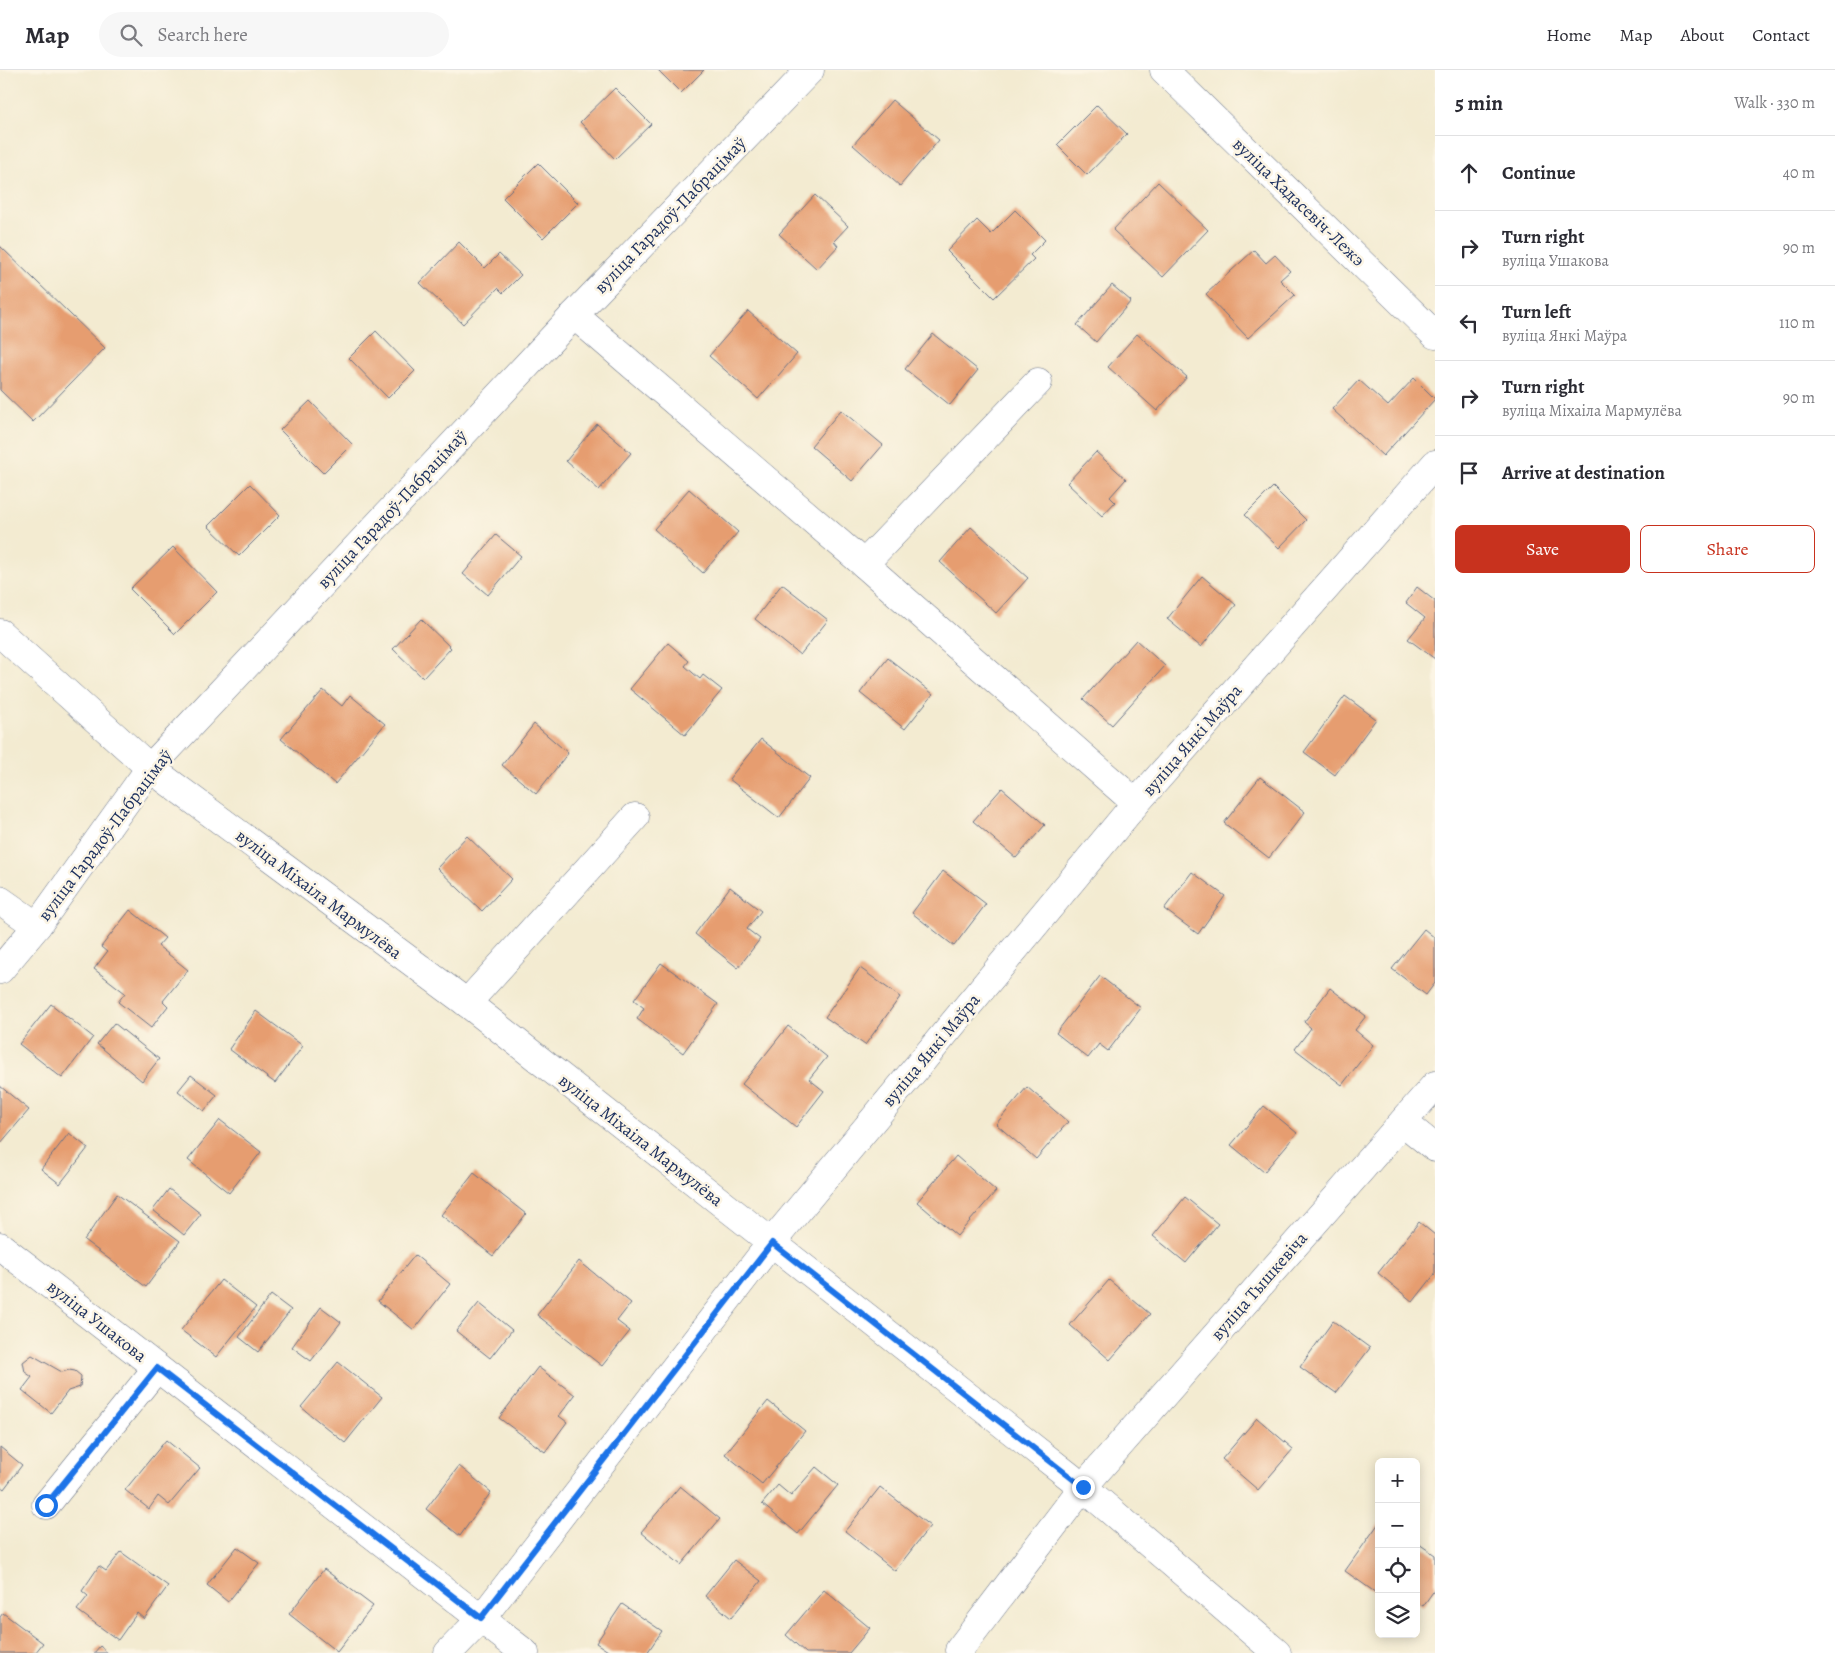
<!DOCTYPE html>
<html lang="en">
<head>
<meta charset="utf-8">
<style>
  body { margin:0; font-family:Alegreya,serif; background:#f7f7f7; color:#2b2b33 }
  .controls { position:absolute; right:15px; bottom:15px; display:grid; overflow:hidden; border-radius:8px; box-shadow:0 2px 12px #0003 }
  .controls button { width:45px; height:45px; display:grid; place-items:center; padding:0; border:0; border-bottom:1px solid #e1e1e2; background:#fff; color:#2b2b33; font:25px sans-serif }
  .stop { position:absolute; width:15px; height:15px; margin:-11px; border:4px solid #1a73e8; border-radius:50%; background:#fff }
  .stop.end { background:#1a73e8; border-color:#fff; box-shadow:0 1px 5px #0008 }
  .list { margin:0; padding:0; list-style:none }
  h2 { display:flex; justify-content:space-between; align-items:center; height:65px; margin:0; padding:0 20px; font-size:21px }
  h2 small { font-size:16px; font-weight:400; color:#7c7c81 }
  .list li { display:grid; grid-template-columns:32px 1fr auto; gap:15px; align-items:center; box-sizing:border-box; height:75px; padding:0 20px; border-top:1px solid #e1e1e2 }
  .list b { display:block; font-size:19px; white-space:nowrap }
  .list p { margin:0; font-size:16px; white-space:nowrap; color:#7c7c81 }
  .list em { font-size:16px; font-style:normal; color:#7c7c81 }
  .actions { display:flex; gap:10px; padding:15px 20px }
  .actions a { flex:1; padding:11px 0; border:1px solid #c8321e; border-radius:8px; text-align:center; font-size:18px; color:#c8321e }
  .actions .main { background:#c8321e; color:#fff }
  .icon { flex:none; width:28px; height:28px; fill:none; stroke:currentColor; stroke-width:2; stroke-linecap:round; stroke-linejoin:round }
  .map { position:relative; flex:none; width:1435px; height:1583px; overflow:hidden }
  header { display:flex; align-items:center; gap:30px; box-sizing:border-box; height:70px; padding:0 25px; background:#fff; border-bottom:1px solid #e1e1e2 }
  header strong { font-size:24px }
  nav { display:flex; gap:28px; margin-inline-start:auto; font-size:18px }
  .search { width:350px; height:45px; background:#f7f7f7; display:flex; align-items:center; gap:12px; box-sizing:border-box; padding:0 18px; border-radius:28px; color:#7c7c81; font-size:19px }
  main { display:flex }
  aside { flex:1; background:#fff }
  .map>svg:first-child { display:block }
  .building { fill:#e69d6f }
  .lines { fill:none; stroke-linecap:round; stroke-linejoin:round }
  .minor-casing { stroke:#677186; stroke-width:29 }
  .minor { stroke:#fff; stroke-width:28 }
  .route { stroke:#1a73e8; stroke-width:6 }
  .labels { text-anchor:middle; stroke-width:5; stroke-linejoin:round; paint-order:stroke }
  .street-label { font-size:18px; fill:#1b2f5e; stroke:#fcf5e5 }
</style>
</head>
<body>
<header>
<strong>Map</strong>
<div class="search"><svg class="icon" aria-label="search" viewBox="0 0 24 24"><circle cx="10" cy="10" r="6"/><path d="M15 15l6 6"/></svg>Search here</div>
<nav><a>Home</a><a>Map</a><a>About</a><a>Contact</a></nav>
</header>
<main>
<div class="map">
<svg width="1435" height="1583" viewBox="0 0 1435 1583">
  <rect width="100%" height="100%" fill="#fcf5e5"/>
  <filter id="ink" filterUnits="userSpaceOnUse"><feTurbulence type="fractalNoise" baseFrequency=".02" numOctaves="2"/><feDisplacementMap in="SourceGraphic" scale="10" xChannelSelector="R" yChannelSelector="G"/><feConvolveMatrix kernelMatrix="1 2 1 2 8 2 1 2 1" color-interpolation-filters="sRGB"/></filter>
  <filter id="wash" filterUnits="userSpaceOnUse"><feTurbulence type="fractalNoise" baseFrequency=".0096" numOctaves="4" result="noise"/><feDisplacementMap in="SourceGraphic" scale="20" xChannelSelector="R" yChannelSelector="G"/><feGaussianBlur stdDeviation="1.12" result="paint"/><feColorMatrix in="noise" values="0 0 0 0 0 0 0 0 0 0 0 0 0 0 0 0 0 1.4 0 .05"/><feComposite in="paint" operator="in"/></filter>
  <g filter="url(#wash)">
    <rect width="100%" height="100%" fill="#f3ebd1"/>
    <g id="blocks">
      <g class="building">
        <path d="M658,0H704L681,23Z"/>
        <path d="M615,18L651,54L615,89L580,52Z"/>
        <path d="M892,30L939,70L900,116L853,75Z"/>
        <path d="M1097,35L1127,64L1087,105L1057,75Z"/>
        <path d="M538,93L578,133L543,168L503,128Z"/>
        <path d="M1158,112L1208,160L1163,207L1113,160Z"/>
        <path d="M815,125L848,156L834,171L838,176L817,199L779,164Z"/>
        <path d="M1015,140L1045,170L1030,185L1034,189L994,228L947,181L977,150L991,164Z"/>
        <path d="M459,172L485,198L499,184L521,205L503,223L498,218L463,254L420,213Z"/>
        <path d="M0,176L105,278L33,352L0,320Z"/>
        <path d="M1254,180L1266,193L1275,185L1290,201L1280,210L1295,225L1248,268L1206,224Z"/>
        <path d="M1112,215L1131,231L1096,272L1077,255Z"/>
        <path d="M748,241L797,284L758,329L709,286Z"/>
        <path d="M376,261L415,301L388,328L349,288Z"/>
        <path d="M933,264L978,300L950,335L905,299Z"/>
        <path d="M1137,264L1187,307L1157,341L1108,297Z"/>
        <path d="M1414,308L1435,329L1383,386L1332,339L1359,310L1388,336Z"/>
        <path d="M310,331L352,374L323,403L280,360Z"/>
        <path d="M841,340L883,375L852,411L811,376Z"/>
        <path d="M597,354L631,383L599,420L566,391Z"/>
        <path d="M1096,382L1126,409L1110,427L1115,432L1102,446L1067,413Z"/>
        <path d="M250,414L280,445L239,486L208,456Z"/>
        <path d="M1273,417L1306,450L1279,478L1245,445Z"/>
        <path d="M689,419L738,462L703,503L654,459Z"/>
        <path d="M971,457L1028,508L996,543L940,492Z"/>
        <path d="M496,465L521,486L488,525L463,504Z"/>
        <path d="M173,477L217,522L175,564L130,519Z"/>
        <path d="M1202,506L1236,535L1201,577L1167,549Z"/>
        <path d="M782,514L828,550L800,585L755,549Z"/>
        <path d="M1417,517L1435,531V589L1408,569L1425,548L1406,533Z"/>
        <path d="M421,549L451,578L423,608L393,579Z"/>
        <path d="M1136,570L1165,596L1112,655L1083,629Z"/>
        <path d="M668,573L689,591L685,596L700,609L703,605L722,620L685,665L630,619Z"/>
        <path d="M888,588L933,624L905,659L860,623Z"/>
        <path d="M323,620L342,636L350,625L385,654L335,714L281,669Z"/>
        <path d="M1345,626L1376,649L1335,705L1304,682Z"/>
        <path d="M534,654L568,683L536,724L502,695Z"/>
        <path d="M761,669L810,708L779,748L729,709Z"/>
        <path d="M1260,707L1305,742L1269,788L1224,753Z"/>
        <path d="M1002,718L1045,755L1016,788L973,751Z"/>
        <path d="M467,766L512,809L482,841L437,798Z"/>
        <path d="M943,801L986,834L954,876L912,843Z"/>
        <path d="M1192,802L1225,826L1198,864L1164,839Z"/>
        <path d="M730,817L761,841L747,859L760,869L738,898L695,864Z"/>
        <path d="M130,840L165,868L158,876L188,900L163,931L168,936L151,958L118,932L125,923L94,899L107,882L101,877Z"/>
        <path d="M1424,859L1435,868V913L1426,925L1392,899Z"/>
        <path d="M661,893L718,934L683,983L637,949L644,938L634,930Z"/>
        <path d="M860,898L900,927L865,975L825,947Z"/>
        <path d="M1100,906L1141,938L1108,981L1099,974L1088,988L1056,963Z"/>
        <path d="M1330,918L1366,946L1355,960L1373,975L1342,1015L1295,979L1311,958L1304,952Z"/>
        <path d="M51,934L93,967L62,1008L19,974Z"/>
        <path d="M256,941L303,976L275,1013L229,979Z"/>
        <path d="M114,953L159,989L142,1011L97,974Z"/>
        <path d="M788,956L827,987L809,1009L824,1021L796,1057L742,1014Z"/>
        <path d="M191,1005L217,1025L204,1041L178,1021Z"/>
        <path d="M0,1016L29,1040L0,1074Z"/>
        <path d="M1027,1017L1068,1052L1036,1089L996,1054Z"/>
        <path d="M1264,1036L1297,1063L1264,1102L1231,1075Z"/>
        <path d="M220,1050L261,1082L229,1123L188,1090Z"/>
        <path d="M69,1063L88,1078L60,1114L41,1099Z"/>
        <path d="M956,1086L996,1121L957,1166L917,1132Z"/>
        <path d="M474,1103L526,1144L493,1186L441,1145Z"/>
        <path d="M169,1119L201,1144L184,1165L153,1140Z"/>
        <path d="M117,1124L180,1171L146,1217L84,1170Z"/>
        <path d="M1185,1127L1218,1154L1186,1193L1153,1166Z"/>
        <path d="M1419,1152L1435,1165V1204L1413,1232L1378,1203Z"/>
        <path d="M415,1185L450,1214L414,1260L378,1231Z"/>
        <path d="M579,1191L631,1233L617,1251L630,1261L602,1296L537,1245Z"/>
        <path d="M221,1210L256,1237L216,1287L181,1260Z"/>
        <path d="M1109,1210L1150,1244L1110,1290L1070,1255Z"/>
        <path d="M271,1225L291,1240L258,1282L239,1267Z"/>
        <path d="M479,1233L512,1260L490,1288L456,1261Z"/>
        <path d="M321,1237L341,1252L311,1291L292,1277Z"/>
        <path d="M1333,1251L1370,1278L1336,1323L1300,1297Z"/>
        <path d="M32,1285L62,1302L69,1300L75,1301L81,1306L80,1317L68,1321L51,1343L22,1320L32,1307L25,1302L23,1292Z"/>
        <path d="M338,1292L382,1327L345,1373L301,1337Z"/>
        <path d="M538,1297L575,1325L559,1346L567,1352L545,1382L499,1348Z"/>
        <path d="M768,1331L805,1361L762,1414L725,1384Z"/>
        <path d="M1257,1348L1293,1379L1258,1420L1222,1389Z"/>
        <path d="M166,1370L200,1398L169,1435L158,1426L149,1439L125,1420Z"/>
        <path d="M0,1377L22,1395L4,1419L0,1416Z"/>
        <path d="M459,1396L491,1422L460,1466L426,1439Z"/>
        <path d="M816,1397L838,1415L798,1464L762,1434L778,1415L791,1426Z"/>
        <path d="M680,1416L720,1449L681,1495L641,1462Z"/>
        <path d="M880,1417L930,1456L895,1501L845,1461Z"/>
        <path d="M1379,1453V1525L1345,1501Z"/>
        <path d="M1416,1472L1435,1485V1519L1423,1536L1416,1532Z"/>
        <path d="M237,1477L259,1493L228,1532L207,1515Z"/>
        <path d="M121,1482L168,1516L144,1549L137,1543L118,1570L77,1540L88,1526L82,1521L99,1496L106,1501Z"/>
        <path d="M734,1490L761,1511L731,1548L705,1526Z"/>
        <path d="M324,1499L373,1536L337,1582L289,1544Z"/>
        <path d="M824,1520L870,1558L849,1583H806L786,1565Z"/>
        <path d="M622,1534L662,1561L647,1583H611L596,1573Z"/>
        <path d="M3,1543L43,1573L35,1583H0V1547Z"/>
        <path d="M100,1576L108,1583H94Z"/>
      </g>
    </g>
  </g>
  <g filter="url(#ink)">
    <use href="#blocks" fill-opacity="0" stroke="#677186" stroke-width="1"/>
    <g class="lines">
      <g class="minor-casing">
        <g id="minor">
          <path d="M1164,0L1435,265"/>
          <path d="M574,245L864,494L1136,733"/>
          <path d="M864,494L1038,312"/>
          <path d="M0,563L150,698L467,933L1083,1417L1277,1583"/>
          <path d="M0,830L37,856"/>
          <path d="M0,900L37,856L150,698L574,245L810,0"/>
          <path d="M467,933L635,747"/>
          <path d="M1403,1052L1435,1078"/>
          <path d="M0,1176L525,1583"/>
          <path d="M46,1435L157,1298"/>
          <path d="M959,1580L1083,1417L1435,1015"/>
          <path d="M448,1583L481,1549L771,1173L1136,733L1435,394"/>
        </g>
      </g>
      <use href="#minor" class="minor"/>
    </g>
  </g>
  <g class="lines" filter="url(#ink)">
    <path class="route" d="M46,1435L157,1298L481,1548L772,1173L1083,1417"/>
  </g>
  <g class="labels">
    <g class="street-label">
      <text transform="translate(1299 132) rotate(44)" y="6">вуліца Хадасевіч-Лежэ</text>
      <text transform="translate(670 145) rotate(-46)" y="6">вуліца Гарадоў-Пабрацімаў</text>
      <text transform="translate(392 439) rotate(-47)" y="6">вуліца Гарадоў-Пабрацімаў</text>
      <text transform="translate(1192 670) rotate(-49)" y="6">вуліца Янкі Маўра</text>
      <text transform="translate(105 765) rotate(-53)" y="6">вуліца Гарадоў-Пабрацімаў</text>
      <text transform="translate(319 824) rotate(37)" y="6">вуліца Міхаіла Мармулёва</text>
      <text transform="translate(931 980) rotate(-50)" y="6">вуліца Янкі Маўра</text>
      <text transform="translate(641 1070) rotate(38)" y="6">вуліца Міхаіла Мармулёва</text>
      <text transform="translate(1259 1216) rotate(-49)" y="6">вуліца Тышкевіча</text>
      <text transform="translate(97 1251) rotate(38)" y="6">вуліца Ушакова</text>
    </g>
  </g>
</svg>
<div class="controls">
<button>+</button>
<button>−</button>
<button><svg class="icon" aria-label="locate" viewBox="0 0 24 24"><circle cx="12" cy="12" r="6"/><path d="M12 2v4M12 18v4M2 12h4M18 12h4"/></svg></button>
<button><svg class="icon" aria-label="layers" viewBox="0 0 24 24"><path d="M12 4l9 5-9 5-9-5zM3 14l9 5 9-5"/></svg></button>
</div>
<div class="stop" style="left:46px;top:1435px"></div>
<div class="stop end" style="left:1083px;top:1417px"></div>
</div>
<aside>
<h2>5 min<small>Walk · 330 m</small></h2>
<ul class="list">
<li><svg class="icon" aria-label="ahead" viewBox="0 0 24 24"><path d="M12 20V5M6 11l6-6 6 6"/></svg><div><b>Continue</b></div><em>40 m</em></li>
<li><svg class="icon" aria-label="right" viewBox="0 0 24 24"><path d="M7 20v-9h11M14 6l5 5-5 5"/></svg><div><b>Turn right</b><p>вуліца Ушакова</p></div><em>90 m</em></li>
<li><svg class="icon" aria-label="left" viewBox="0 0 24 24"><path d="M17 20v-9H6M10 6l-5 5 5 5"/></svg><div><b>Turn left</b><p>вуліца Янкі Маўра</p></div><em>110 m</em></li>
<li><svg class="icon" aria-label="right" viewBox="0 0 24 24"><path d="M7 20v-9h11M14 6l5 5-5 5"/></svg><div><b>Turn right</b><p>вуліца Міхаіла Мармулёва</p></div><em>90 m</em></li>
<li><svg class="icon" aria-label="arrive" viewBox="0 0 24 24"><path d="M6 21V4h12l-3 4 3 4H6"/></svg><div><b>Arrive at destination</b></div></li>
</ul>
<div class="actions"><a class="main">Save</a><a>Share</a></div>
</aside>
</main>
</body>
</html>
